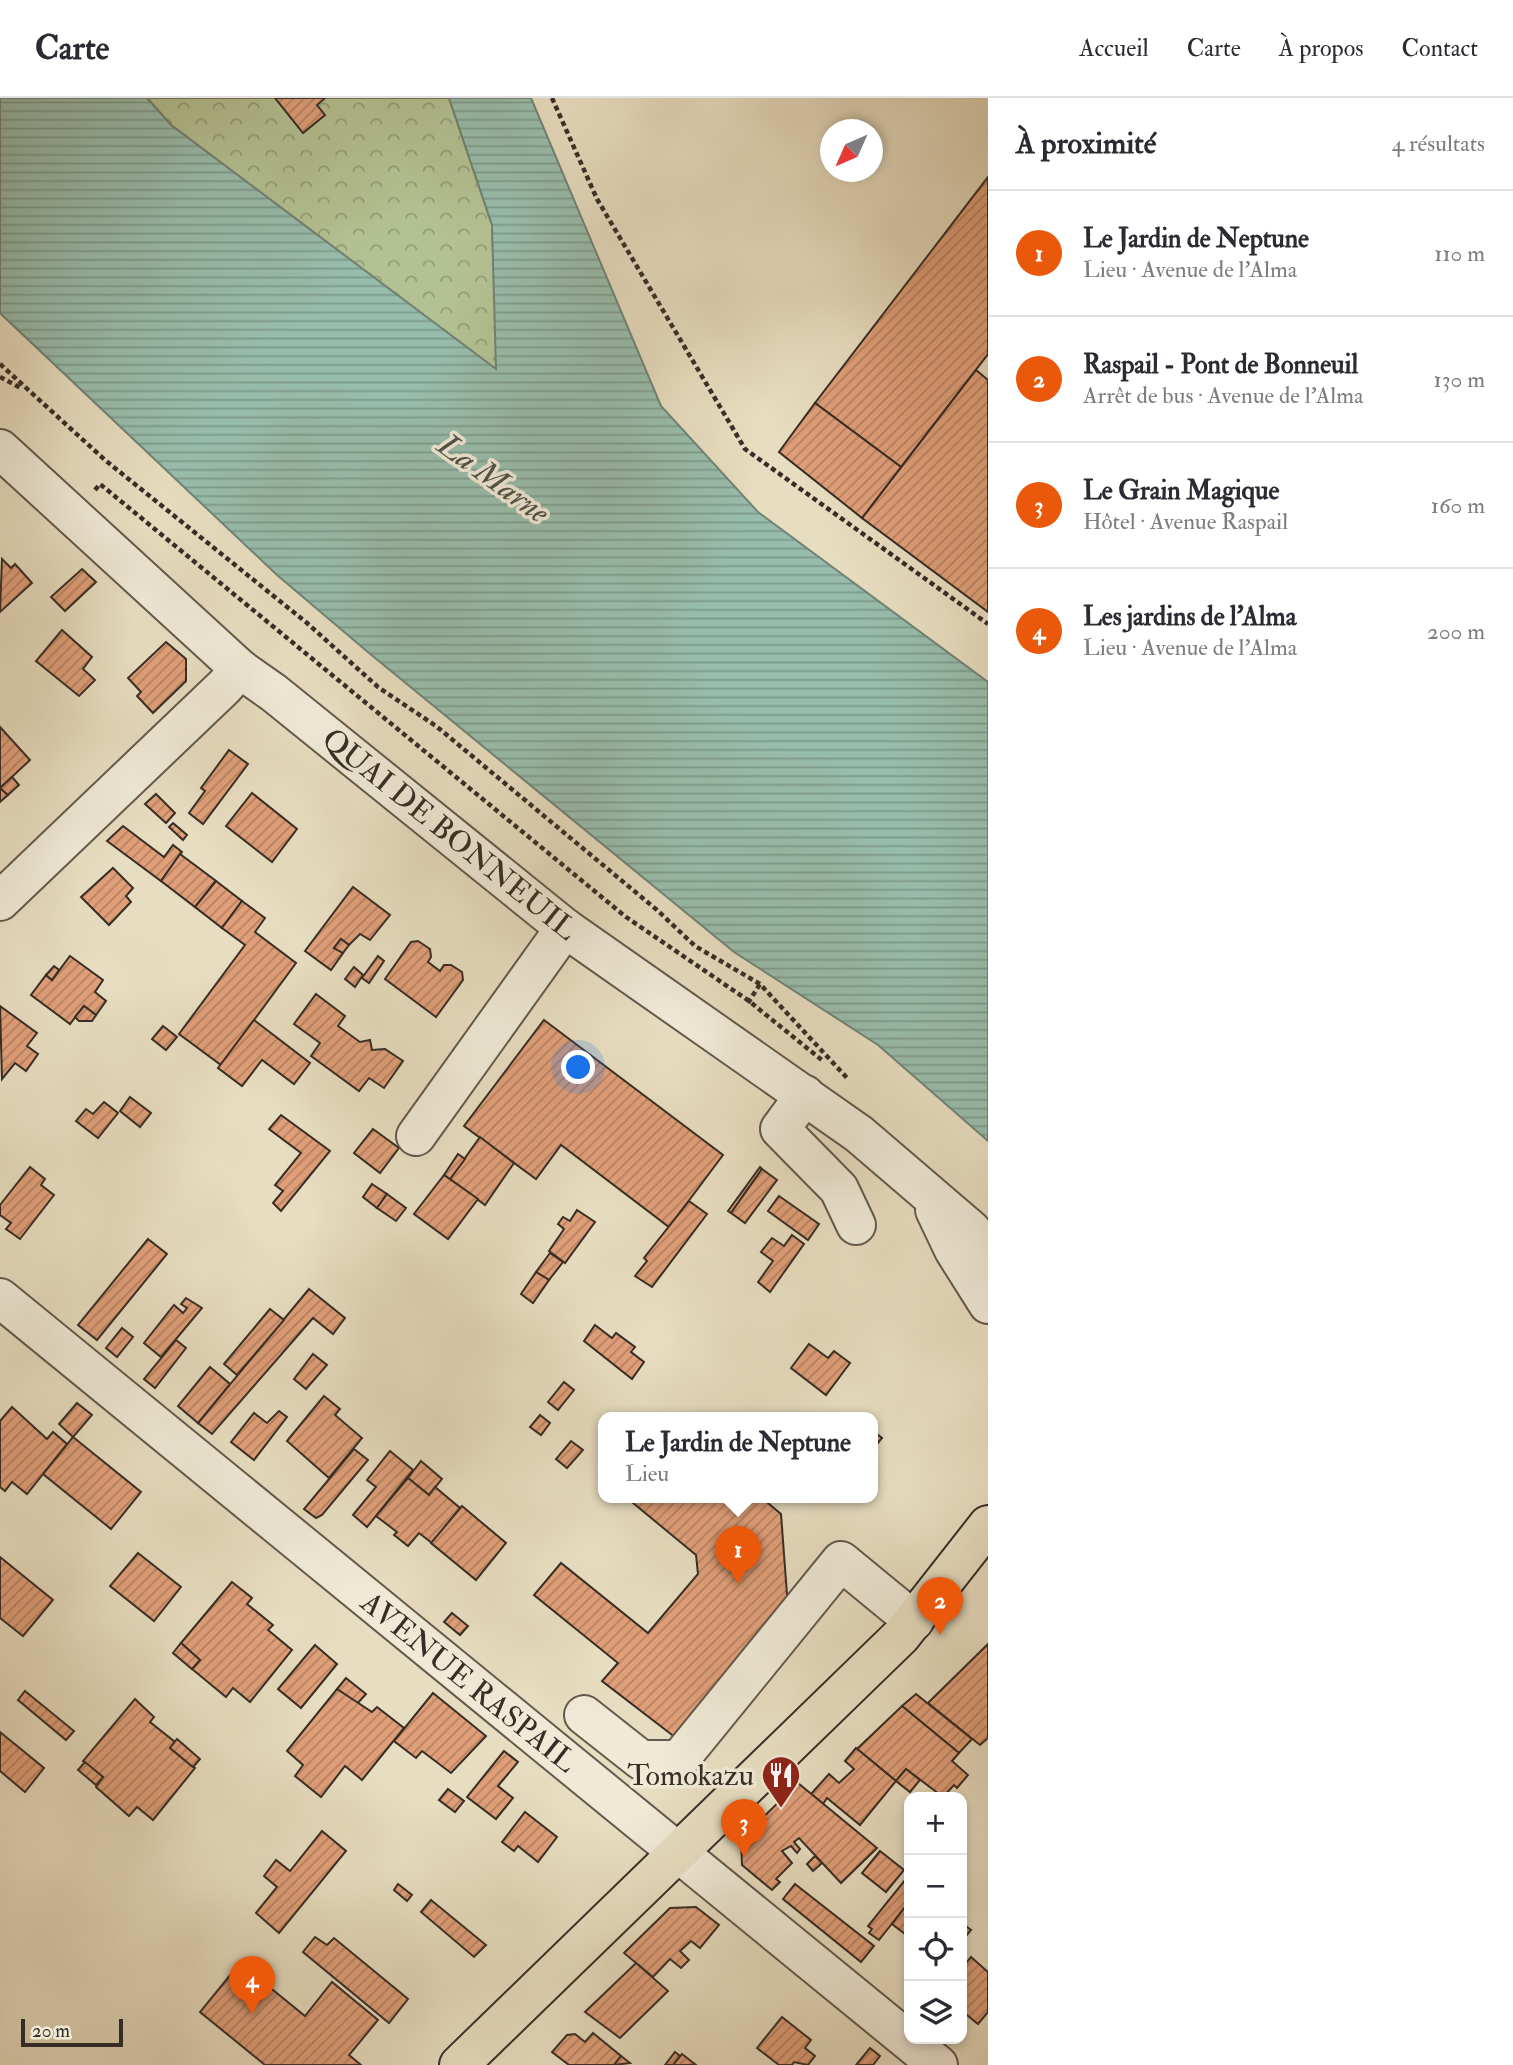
<!DOCTYPE html>
<html lang="fr">
<head>
<meta charset="utf-8">
<style>
  body { margin:0; font-family:"IM FELL Double Pica",serif; background:#f2f2f3; color:#2b2b33 }
  .controls { position:absolute; right:21px; bottom:21px; display:grid; overflow:hidden; border-radius:14px; box-shadow:0 4px 10px #0003 }
  .controls button { width:63px; height:63px; display:grid; place-items:center; padding:0; border:0; border-bottom:2px solid #e1e1e2; background:#fff; color:#2b2b33; font:35px sans-serif }
  .compass { position:absolute; left:820px; top:21px; width:63px; height:63px; border-radius:50%; background:#fff; box-shadow:0 4px 10px #0003; rotate:225deg }
  .scale { position:absolute; left:21px; bottom:18px; width:102px; box-sizing:border-box; padding-left:7px; border:4px solid #372d25; border-top:0; font-size:19px; line-height:24px; white-space:nowrap; color:#372d25; -webkit-text-stroke:5px #efe9d6; paint-order:stroke }
  .you { position:absolute; left:579px; top:970px; width:24px; height:24px; margin:-18px; border:5px solid #fff; border-radius:50%; background:#1a73e8; box-shadow:0 0 0 10px #1a73e833 }
  .badge { display:grid; place-items:center; width:46px; height:46px; border-radius:50%; background:#ea580c; color:#fff; font-size:23px; font-weight:700 }
  .pin { position:absolute; translate:-50% -58px; filter:drop-shadow(0 2px 4px #0008) }
  .pin::after { content:''; position:absolute; top:37px; width:24px; height:21px; background:inherit; clip-path:polygon(0 0,100% 0,50% 100%) }
  .popup { position:absolute; left:598px; top:1314px; width:280px; height:91px; box-sizing:border-box; display:grid; place-content:center; border-radius:14px; background:#fff; filter:drop-shadow(0 2px 5px #0005); font-size:23px; white-space:nowrap; color:#7c7c81 }
  .popup b { font-size:26px; color:#2b2b33 }
  .popup::after { content:''; position:absolute; left:50%; top:100%; margin-left:-14px; border:14px solid transparent; border-top-color:#fff }
  .list { margin:0; padding:0; list-style:none }
  h2 { display:flex; justify-content:space-between; align-items:center; height:91px; margin:0; padding:0 28px; font-size:30px }
  h2 small { font-size:23px; font-weight:400; color:#7c7c81 }
  .list li { display:grid; grid-template-columns:46px 1fr auto; gap:21px; align-items:center; box-sizing:border-box; height:126px; padding:0 28px; border-top:2px solid #e1e1e2 }
  .list b { display:block; font-size:26px; white-space:nowrap }
  .list p { margin:0; font-size:23px; white-space:nowrap; color:#7c7c81 }
  .list em { font-size:23px; font-style:normal; color:#7c7c81 }
  .icon { flex:none; width:38px; height:38px; fill:none; stroke:currentColor; stroke-width:2; stroke-linecap:round; stroke-linejoin:round }
  .map { position:relative; flex:none; width:988px; height:1967px; overflow:hidden }
  header { display:flex; align-items:center; gap:42px; box-sizing:border-box; height:98px; padding:0 35px; background:#fff; border-bottom:2px solid #e1e1e2 }
  header strong { font-size:33px }
  nav { display:flex; gap:38px; margin-inline-start:auto; font-size:24px }
  main { display:flex }
  aside { flex:1; background:#fff }
  .map>svg:first-child { display:block }
  .forest { fill:url(#forest-crowns); stroke:#76785c; stroke-width:2 }
  .water { fill:url(#water-rules); stroke:#718376; stroke-width:2 }
  .building { fill:url(#building-hatch); stroke:#372d25; stroke-width:2 }
  .lines { fill:none; stroke-linecap:round; stroke-linejoin:round }
  .minor-casing { stroke:#63594c; stroke-width:42 }
  .major-casing { stroke:#372d25; stroke-width:42 }
  .path { stroke:#372d25; stroke-width:4.5; stroke-dasharray:5 3.5; stroke-linecap:butt }
  .minor { stroke:#efe9d6; stroke-width:38 }
  .major { stroke:#e7ddc0; stroke-width:38 }
  .labels { text-anchor:middle; stroke-width:7; stroke-linejoin:round; paint-order:stroke }
  .street-label { font-size:30px; fill:#372d25; stroke:#efe9d6 }
  .poi-label { font-size:30px; fill:#372d25; stroke:#efe9d6; text-anchor:end }
  .water-label { font-size:32px; font-style:italic; fill:#4f5147; stroke:#efe9d6 }
</style>
</head>
<body>
<header>
<strong>Carte</strong>
<nav><a>Accueil</a><a>Carte</a><a>À propos</a><a>Contact</a></nav>
</header>
<main>
<div class="map">
<svg width="988" height="1967" viewBox="0 0 988 1967">
  <defs>
    <pattern id="forest-crowns" width="20" height="18" patternUnits="userSpaceOnUse" patternTransform="scale(1.75)"><rect width="20" height="18" fill="#b4c293"/><path d="M2 6a3 3 0 1 1 6 0M12 15a3 3 0 1 1 6 0" fill="none" stroke="#939e78"/></pattern>
    <pattern id="water-rules" width="6" height="5" patternUnits="userSpaceOnUse" patternTransform="scale(1.75)"><rect width="6" height="5" fill="#98bdac"/><path d="M0 2.5h6" fill="none" stroke="#7d9a8c"/></pattern>
    <pattern id="building-hatch" width="6" height="6" patternUnits="userSpaceOnUse" patternTransform="scale(1.75)"><rect width="6" height="6" fill="#e09f79"/><path d="M-1 1l2-2M0 6l6-6M5 7l2-2" fill="none" stroke="#b68263"/></pattern>
  </defs>
  <rect width="100%" height="100%" fill="#e7ddc0"/>
  <filter id="stains"><feTurbulence type="fractalNoise" baseFrequency=".00286" numOctaves="4"/><feColorMatrix values="0 0 0 0 .2 0 0 0 0 .09 0 0 0 0 .02 0 0 0 .5 -.17"/></filter>
  <radialGradient id="worn" r=".72"><stop offset=".6" stop-color="#630" stop-opacity="0"/><stop offset="1" stop-color="#630" stop-opacity=".3"/></radialGradient>
  <path class="forest" d="M147,0H449L492,127L497,272L171,27Z"/>
  <path class="water" d="M0,0H147L171,27L496,271L492,127L449,0H531L661,308L758,414L988,584V1043L878,947L734,854L369,555L277,477L0,215Z"/>
  <g class="building">
    <path d="M275,0H325L317,7L325,17L303,35Z"/>
    <path d="M988,79V256L901,369L815,305Z"/>
    <path d="M976,272L988,282V514L862,420Z"/>
    <path d="M815,305L901,369L862,420L779,354Z"/>
    <path d="M2,461L11,470L15,466L32,485L0,514Z"/>
    <path d="M82,471L96,484L65,513L51,499Z"/>
    <path d="M62,532L92,559L83,571L95,582L79,598L36,563Z"/>
    <path d="M166,544L186,561V583L153,615L137,598L141,594L128,580Z"/>
    <path d="M0,629L30,662L0,690L8,697L0,704Z"/>
    <path d="M229,652L248,666L203,726L189,715L205,693L201,690Z"/>
    <path d="M12,679L19,687L8,697L0,690Z"/>
    <path d="M252,695L297,731L272,764L226,728Z"/>
    <path d="M156,696L175,715L166,725L145,706Z"/>
    <path d="M173,725L187,737L183,742L169,729Z"/>
    <path d="M123,728L164,759L173,747L182,754L161,783L107,743Z"/>
    <path d="M180,756L216,783L195,809L161,783Z"/>
    <path d="M113,770L133,790L126,798L131,804L109,827L81,799Z"/>
    <path d="M216,783L242,803L222,830L195,809Z"/>
    <path d="M353,789L390,817L370,842L360,836L349,847L341,841L334,850L343,855L331,872L305,853Z"/>
    <path d="M242,803L265,820L255,834L296,865L221,967L179,936L245,847L222,830Z"/>
    <path d="M341,841L349,847L343,855L334,850Z"/>
    <path d="M418,843L430,851L431,859L428,864L440,873L444,867H451L462,874L463,882L436,919L385,881L411,844Z"/>
    <path d="M70,858L103,882L95,894L106,903L96,917L84,908L70,926L31,897L46,877L52,882Z"/>
    <path d="M378,858L384,863L369,885L362,880Z"/>
    <path d="M54,868L59,872L52,882L46,877Z"/>
    <path d="M354,869L363,877L355,889L345,881Z"/>
    <path d="M316,896L345,918L338,928L360,944L370,942L372,952L385,951L403,963L384,990L369,980L359,993L311,958L320,945L294,926Z"/>
    <path d="M0,908L37,935L27,948L38,956L26,973L15,965L2,981Z"/>
    <path d="M84,908L96,917L92,923H79L75,919Z"/>
    <path d="M254,922L310,965L294,986L262,962L242,988L218,970Z"/>
    <path d="M544,922L723,1057L669,1129L561,1047L536,1081L464,1028Z"/>
    <path d="M163,928L177,939L166,952L152,941Z"/>
    <path d="M130,999L151,1015L140,1029L120,1013Z"/>
    <path d="M104,1004L118,1015L98,1040L76,1023L86,1011L93,1016Z"/>
    <path d="M281,1017L330,1053L281,1113L273,1105L283,1093L275,1087L301,1055L269,1031Z"/>
    <path d="M373,1031L399,1050L380,1075L354,1055Z"/>
    <path d="M480,1039L514,1065L485,1107L450,1081Z"/>
    <path d="M458,1056L465,1061L450,1081L444,1077Z"/>
    <path d="M30,1069L45,1081L41,1087L54,1097L20,1141L6,1131L11,1125L0,1117V1107Z"/>
    <path d="M760,1069L762,1071L731,1115L728,1113Z"/>
    <path d="M762,1071L777,1082L745,1125L731,1115Z"/>
    <path d="M444,1077L478,1101L448,1141L414,1116Z"/>
    <path d="M372,1086L387,1096L377,1110L363,1099Z"/>
    <path d="M387,1096L406,1110L396,1123L377,1110Z"/>
    <path d="M779,1098L819,1126L808,1142L768,1113Z"/>
    <path d="M689,1103L707,1116L652,1189L635,1178L647,1163L644,1160Z"/>
    <path d="M577,1112L595,1124L565,1165L549,1153L564,1131L558,1126L563,1119L570,1123Z"/>
    <path d="M792,1137L804,1146L770,1194L758,1184L773,1163L761,1154L772,1140L784,1148Z"/>
    <path d="M148,1141L167,1156L97,1242L78,1227Z"/>
    <path d="M550,1155L563,1164L549,1182L536,1174Z"/>
    <path d="M536,1174L549,1182L533,1205L521,1196Z"/>
    <path d="M309,1191L345,1220L333,1236L313,1220L212,1336L198,1325Z"/>
    <path d="M186,1200L202,1210L161,1259L144,1245L174,1207L183,1215L187,1210L181,1206Z"/>
    <path d="M270,1211L284,1222L237,1277L224,1266Z"/>
    <path d="M595,1227L612,1240L616,1235L635,1249L631,1254L644,1264L632,1281L584,1243Z"/>
    <path d="M122,1230L133,1239L117,1259L106,1250Z"/>
    <path d="M176,1242L186,1250L155,1290L144,1281Z"/>
    <path d="M809,1246L828,1260L834,1253L850,1265L826,1297L791,1270Z"/>
    <path d="M313,1256L327,1267L306,1291L294,1281Z"/>
    <path d="M210,1269L230,1286L198,1325L178,1308Z"/>
    <path d="M564,1284L574,1292L558,1312L548,1304Z"/>
    <path d="M324,1298L340,1311L335,1317L362,1340L329,1380L287,1343Z"/>
    <path d="M77,1305L92,1317L73,1339L59,1326Z"/>
    <path d="M12,1309L47,1341L53,1334L67,1346L27,1396L12,1384L5,1393L0,1389V1323Z"/>
    <path d="M279,1313L287,1319L254,1362L231,1344L254,1315L267,1325Z"/>
    <path d="M540,1317L550,1325L541,1337L530,1329Z"/>
    <path d="M873,1333L882,1340L873,1351Z"/>
    <path d="M73,1339L141,1394L111,1431L43,1376Z"/>
    <path d="M571,1343L583,1352L567,1370L556,1361Z"/>
    <path d="M354,1351L368,1362L322,1417L316,1420L304,1411Z"/>
    <path d="M390,1353L413,1372L367,1429L353,1417L376,1389L367,1382Z"/>
    <path d="M421,1363L442,1381L429,1397L408,1380Z"/>
    <path d="M408,1380L429,1397L435,1389L460,1410L432,1445L419,1435L408,1448L394,1437L397,1434L376,1418Z"/>
    <path d="M627,1400H762L781,1416L788,1510L676,1640L602,1583L618,1565L534,1497L561,1465L648,1535L698,1476L696,1457Z"/>
    <path d="M462,1408L506,1445L476,1482L431,1445Z"/>
    <path d="M138,1455L181,1489L154,1523L110,1488Z"/>
    <path d="M0,1459L53,1502L23,1538L0,1520Z"/>
    <path d="M232,1484L252,1500L247,1506L273,1527L268,1532L292,1552L250,1604L233,1590L226,1599L192,1571L200,1562L181,1545Z"/>
    <path d="M452,1515L468,1528L460,1537L444,1524Z"/>
    <path d="M181,1545L200,1562L192,1571L173,1555Z"/>
    <path d="M988,1546V1640L980,1647L928,1605Z"/>
    <path d="M315,1547L337,1566L301,1610L278,1591Z"/>
    <path d="M346,1580L366,1596L357,1606L337,1591Z"/>
    <path d="M337,1591L372,1614L377,1609L404,1630L362,1682L345,1668L321,1699L295,1678L303,1667L287,1653Z"/>
    <path d="M25,1593L74,1633L66,1642L18,1602Z"/>
    <path d="M433,1595L486,1638L451,1675L422,1653L416,1660L394,1643Z"/>
    <path d="M916,1596L972,1641L959,1655L902,1608Z"/>
    <path d="M135,1601L154,1619L150,1624L175,1644L170,1650L195,1670L153,1722L137,1709L129,1718L96,1689L103,1679L83,1663Z"/>
    <path d="M902,1608L959,1655L952,1663L968,1677L957,1690L954,1687L943,1699L906,1671L896,1683L857,1651Z"/>
    <path d="M0,1634L44,1670L25,1694L0,1673Z"/>
    <path d="M177,1641L200,1661L193,1669L170,1650Z"/>
    <path d="M856,1650L896,1683L860,1727L827,1700L823,1706L811,1696L829,1676L839,1685L854,1671L845,1663Z"/>
    <path d="M504,1653L518,1664L498,1688L513,1700L496,1721L467,1699Z"/>
    <path d="M85,1664L103,1679L96,1687L78,1672Z"/>
    <path d="M906,1671L920,1682L910,1694L896,1683Z"/>
    <path d="M798,1685L877,1750L841,1785L799,1740L794,1744L800,1751L797,1755L791,1748L782,1753L792,1765L776,1781L780,1784L772,1792L742,1767L741,1741Z"/>
    <path d="M448,1691L464,1703L455,1714L439,1702Z"/>
    <path d="M525,1714L557,1739L538,1764L518,1748L514,1753L502,1744Z"/>
    <path d="M322,1733L346,1753L279,1835L256,1815L277,1789L264,1778L276,1762L290,1773Z"/>
    <path d="M880,1753L904,1772L886,1794L862,1775Z"/>
    <path d="M815,1758L822,1765L813,1773L807,1766Z"/>
    <path d="M909,1777V1804L879,1842L869,1835L872,1831L868,1828Z"/>
    <path d="M398,1786L412,1797L407,1803L394,1792Z"/>
    <path d="M795,1786L874,1848L861,1864L783,1801Z"/>
    <path d="M431,1802L486,1847L474,1859L421,1814Z"/>
    <path d="M909,1804V1839L892,1826Z"/>
    <path d="M696,1809L719,1827L700,1850L691,1843L680,1853L689,1862L681,1870L670,1861L653,1879L624,1855L670,1810Z"/>
    <path d="M962,1825L971,1832L962,1843Z"/>
    <path d="M315,1839L327,1847L334,1840L408,1901L389,1925L303,1854Z"/>
    <path d="M971,1859L988,1874V1914L978,1926L962,1913V1870Z"/>
    <path d="M240,1865L305,1918L332,1884L378,1922L349,1957L361,1967H265L200,1914Z"/>
    <path d="M636,1865L668,1893L620,1940L585,1914Z"/>
    <path d="M782,1919L811,1942L805,1950L815,1958L808,1967L794,1964L792,1967H779L757,1950Z"/>
    <path d="M593,1935L621,1958L614,1967H569L552,1954L567,1937L575,1936L585,1944Z"/>
    <path d="M870,1950L880,1958L873,1967H856Z"/>
    <path d="M675,1954L680,1958L673,1967H665Z"/>
    <path d="M682,1956L696,1967H673Z"/>
    <path d="M621,1958L630,1965L614,1967Z"/>
  </g>
  <g class="lines">
    <g class="minor-casing">
      <g id="minor">
        <path d="M0,351L240,571L274,595L565,830L859,1036L971,1132L988,1153"/>
        <path d="M0,803L224,589L240,571"/>
        <path d="M805,997L780,1031L839,1091L856,1127"/>
        <path d="M416,1038L565,830"/>
        <path d="M935,1112L954,1152L988,1206"/>
        <path d="M0,1200L938,1967"/>
        <path d="M584,1617L641,1662H679L841,1463L914,1523"/>
      </g>
    </g>
    <g class="major-casing">
      <path id="major" d="M459,1967L901,1538L988,1427"/>
    </g>
    <g class="path">
      <path d="M552,0L597,101L745,351L988,526"/>
      <path d="M0,266L105,362L307,525L378,589L436,628L657,812L695,848L760,886L848,981"/>
      <path d="M0,279L21,290"/>
      <path d="M95,392L100,386L626,819L749,903L823,963"/>
      <path d="M748,905L760,886"/>
    </g>
    <use href="#minor" class="minor"/>
    <use href="#major" class="major"/>
  </g>
  <defs>
    <g id="restaurant-pin" transform="scale(2.0125)"><path d="M0 17L-7.5 6A9.5 9.5 0 1 1 7.5 6Z" fill="#8f2418" stroke="#efe9d6"/><path d="M-5-6h1v4h1v-4h1v4h1v-4h1v5L-1.5 .5V6h-2V.5L-5-1ZM5-6V6H3V1.5H1.5Q1.5-4 5-6Z" fill="#fff"/></g>
  </defs>
  <g fill-rule="evenodd">
    <use href="#restaurant-pin" x="781" y="1677"/>
  </g>
  <g class="labels">
    <g class="street-label">
      <text transform="translate(450 736) rotate(39)" y="10">QUAI DE BONNEUIL</text>
      <text transform="translate(469 1584) rotate(39)" y="10">AVENUE RASPAIL</text>
    </g>
    <g class="poi-label">
      <text x="754" y="1687">Tomokazu</text>
    </g>
    <g class="water-label">
      <text transform="translate(494 380) rotate(36)" y="11">La Marne</text>
    </g>
  </g>
  <rect width="100%" height="100%" filter="url(#stains)"/>
  <rect width="100%" height="100%" fill="url(#worn)"/>
</svg>
<div class="controls">
<button>+</button>
<button>−</button>
<button><svg class="icon" aria-label="locate" viewBox="0 0 24 24"><circle cx="12" cy="12" r="6"/><path d="M12 2v4M12 18v4M2 12h4M18 12h4"/></svg></button>
<button><svg class="icon" aria-label="layers" viewBox="0 0 24 24"><path d="M12 4l9 5-9 5-9-5zM3 14l9 5 9-5"/></svg></button>
</div>
<svg class="compass" viewBox="-18 -18 36 36"><path d="M0-13l5 13h-10z" fill="#e53935"/><path d="M0 13l5-13h-10z" fill="#7c7c81"/></svg>
<div class="scale">20 m</div>
<div class="you"></div>
<div class="pin badge" style="left:738px;top:1486px">1</div>
<div class="popup"><b>Le Jardin de Neptune</b>Lieu</div>
<div class="pin badge" style="left:940px;top:1537px">2</div>
<div class="pin badge" style="left:744px;top:1759px">3</div>
<div class="pin badge" style="left:252px;top:1916px">4</div>
</div>
<aside>
<h2>À proximité<small>4 résultats</small></h2>
<ul class="list">
<li><span class="badge">1</span><div><b>Le Jardin de Neptune</b><p>Lieu · Avenue de l'Alma</p></div><em>110 m</em></li>
<li><span class="badge">2</span><div><b>Raspail - Pont de Bonneuil</b><p>Arrêt de bus · Avenue de l'Alma</p></div><em>130 m</em></li>
<li><span class="badge">3</span><div><b>Le Grain Magique</b><p>Hôtel · Avenue Raspail</p></div><em>160 m</em></li>
<li><span class="badge">4</span><div><b>Les jardins de l'Alma</b><p>Lieu · Avenue de l'Alma</p></div><em>200 m</em></li>
</ul>
</aside>
</main>
</body>
</html>
